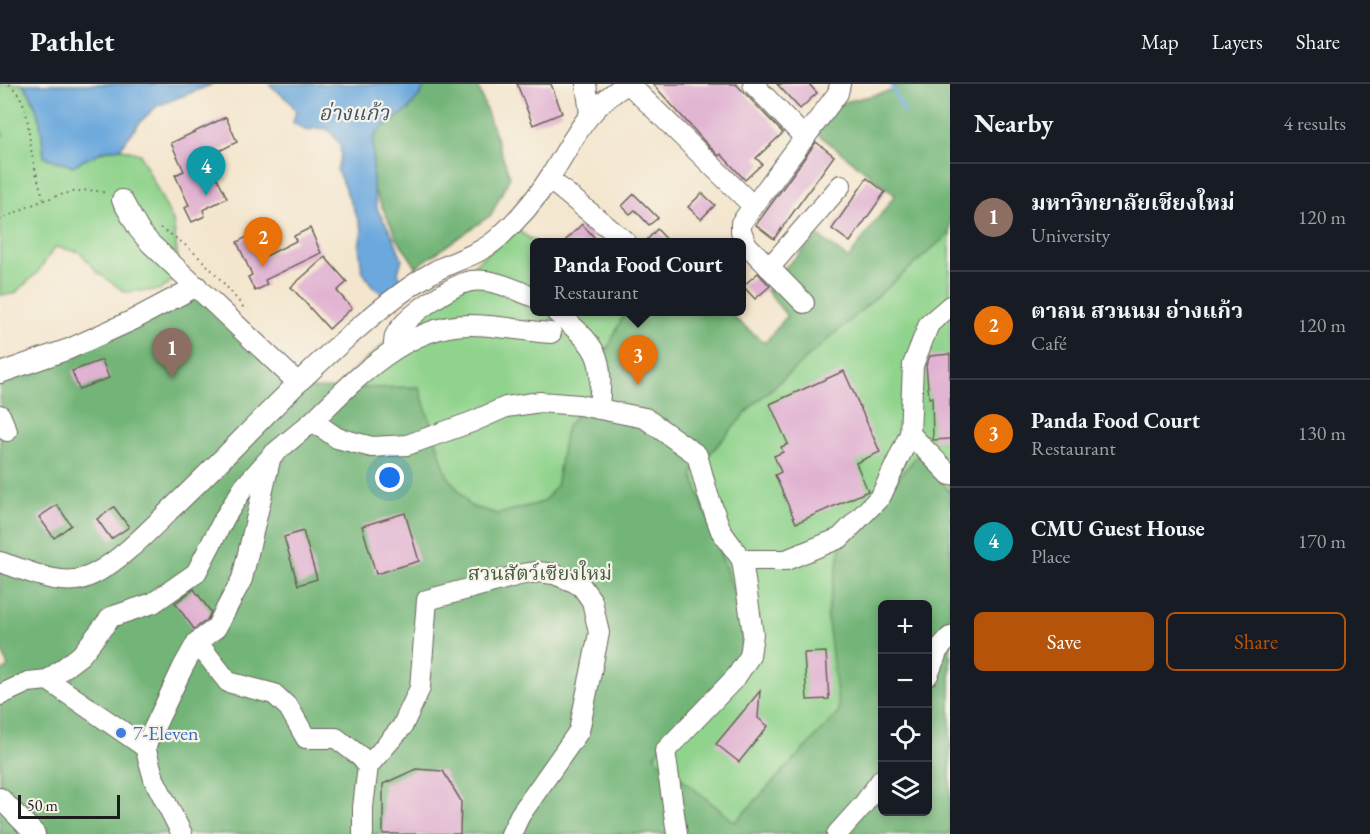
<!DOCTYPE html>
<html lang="en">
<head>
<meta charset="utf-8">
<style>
  body { margin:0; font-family:"EB Garamond","Noto Serif Thai",serif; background:#20242c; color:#f1f3f6 }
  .controls { position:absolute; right:18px; bottom:18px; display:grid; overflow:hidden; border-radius:9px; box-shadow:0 3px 9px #0003 }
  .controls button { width:54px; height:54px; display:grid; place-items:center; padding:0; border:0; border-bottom:2px solid #363941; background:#171b24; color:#f1f3f6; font:30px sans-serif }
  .scale { position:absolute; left:18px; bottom:15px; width:102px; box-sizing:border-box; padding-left:6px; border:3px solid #1c1c1c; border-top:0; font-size:16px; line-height:21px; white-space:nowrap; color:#1c1c1c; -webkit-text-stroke:4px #f7f3e8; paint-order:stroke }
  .you { position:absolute; left:390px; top:394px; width:21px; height:21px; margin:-15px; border:4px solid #fff; border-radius:50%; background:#1a73e8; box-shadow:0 0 0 9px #1a73e833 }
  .badge { display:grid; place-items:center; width:39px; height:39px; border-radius:50%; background:#b45309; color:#fff; font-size:20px; font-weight:700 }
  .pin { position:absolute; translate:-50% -50px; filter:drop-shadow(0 2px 3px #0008) }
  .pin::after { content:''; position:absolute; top:32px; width:21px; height:18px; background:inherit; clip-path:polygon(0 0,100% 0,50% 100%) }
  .popup { position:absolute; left:530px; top:154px; width:216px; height:78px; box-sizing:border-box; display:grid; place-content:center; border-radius:9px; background:#171b24; filter:drop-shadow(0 2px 4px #0005); font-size:20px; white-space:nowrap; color:#9ea1a6 }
  .popup b { font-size:22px; color:#f1f3f6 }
  .popup::after { content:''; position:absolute; left:50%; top:100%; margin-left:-12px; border:12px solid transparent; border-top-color:#171b24 }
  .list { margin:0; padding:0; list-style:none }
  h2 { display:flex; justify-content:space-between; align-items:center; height:78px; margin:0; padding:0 24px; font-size:26px }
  h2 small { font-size:20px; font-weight:400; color:#9ea1a6 }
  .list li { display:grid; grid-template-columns:39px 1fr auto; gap:18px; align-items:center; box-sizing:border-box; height:108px; padding:0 24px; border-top:2px solid #363941 }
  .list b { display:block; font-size:22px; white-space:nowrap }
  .list p { margin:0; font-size:20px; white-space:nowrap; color:#9ea1a6 }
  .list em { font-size:20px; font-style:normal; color:#9ea1a6 }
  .actions { display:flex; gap:12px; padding:18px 24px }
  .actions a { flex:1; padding:14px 0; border:2px solid #b45309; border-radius:9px; text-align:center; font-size:21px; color:#b45309 }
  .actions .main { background:#b45309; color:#fff }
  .icon { flex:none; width:33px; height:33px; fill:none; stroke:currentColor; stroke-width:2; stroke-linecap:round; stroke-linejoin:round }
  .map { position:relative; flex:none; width:950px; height:750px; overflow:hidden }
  header { display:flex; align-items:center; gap:36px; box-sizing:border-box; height:84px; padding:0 30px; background:#171b24; border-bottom:2px solid #363941 }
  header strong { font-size:28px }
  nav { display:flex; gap:33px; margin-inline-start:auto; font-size:21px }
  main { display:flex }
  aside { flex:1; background:#171b24 }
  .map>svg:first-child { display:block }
  .green { fill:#8fd38c; stroke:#567854; stroke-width:1.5; fill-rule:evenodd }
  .forest { fill:#73b578; stroke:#48684a; stroke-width:1.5; fill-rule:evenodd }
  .water { fill:#6ba8dd; stroke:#44627c; stroke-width:1.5 }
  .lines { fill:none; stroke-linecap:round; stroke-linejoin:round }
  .stream { stroke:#6ba8dd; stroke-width:4 }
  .building { fill:#e1b2d1 }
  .minor-casing { stroke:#68635a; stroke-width:22 }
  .path { stroke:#68635a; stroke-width:2; stroke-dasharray:1.5 4.5; stroke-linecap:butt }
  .minor { stroke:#fff; stroke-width:20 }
  .shop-dot { fill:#3f7fe0; stroke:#f7f3e8; stroke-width:2 }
  .labels { text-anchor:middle; stroke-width:4.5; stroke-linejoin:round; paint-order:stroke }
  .park-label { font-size:20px; fill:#445c43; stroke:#f7f3e8 }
  .shop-label { font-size:20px; fill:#366cbe; stroke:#f7f3e8; text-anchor:start }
  .water-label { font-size:21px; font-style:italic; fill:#3c5469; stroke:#f7f3e8 }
</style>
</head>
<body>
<header>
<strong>Pathlet</strong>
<nav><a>Map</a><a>Layers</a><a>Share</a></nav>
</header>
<main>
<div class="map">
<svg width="950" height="750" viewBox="0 0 950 750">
  <rect width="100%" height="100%" fill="#f7f3e8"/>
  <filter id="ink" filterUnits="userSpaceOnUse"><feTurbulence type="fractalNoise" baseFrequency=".0167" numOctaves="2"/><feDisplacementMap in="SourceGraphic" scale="12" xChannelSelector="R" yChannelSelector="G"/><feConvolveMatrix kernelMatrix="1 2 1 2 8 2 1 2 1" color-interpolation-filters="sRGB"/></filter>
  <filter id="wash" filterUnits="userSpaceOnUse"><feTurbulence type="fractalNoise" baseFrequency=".008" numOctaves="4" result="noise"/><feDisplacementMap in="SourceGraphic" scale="24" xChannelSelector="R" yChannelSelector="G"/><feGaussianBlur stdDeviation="1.35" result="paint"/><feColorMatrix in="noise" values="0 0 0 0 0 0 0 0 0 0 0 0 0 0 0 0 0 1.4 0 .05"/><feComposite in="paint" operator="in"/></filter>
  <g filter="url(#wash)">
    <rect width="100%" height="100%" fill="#f4e6ce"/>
    <g class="green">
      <path d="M0,0H23C40,21 42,47 44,73L72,82L103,67L120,64L140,70L173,137L180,191L160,206L125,208L97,188L80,168L55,163L37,189L14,210L0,211V50L3,51L0,45Z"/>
      <path d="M950,90V750H0L75,553L355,285L515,145L536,158H534V228H644L763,303ZM882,520H928V728H882Z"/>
    </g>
    <g class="forest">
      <path d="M425,0H477L510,93L491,131L416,183L398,156L373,104V55L379,46L408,26L422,8Z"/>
      <path d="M893,0H950V149L753,321L692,390L743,534L742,572L654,672L735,738L839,628L827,530L841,463L920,368L950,409V750H0V589L8,583L0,560V298L207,203L291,305L419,303L447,391L470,422L498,430L543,418L556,403L566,344L589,314L604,272L625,228H727L765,259L787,232L764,203L819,152L848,175L895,111L809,43L823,23L895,6ZM882,520H928V728H882Z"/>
    </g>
    <g class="water">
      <path d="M23,0H213L157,22L141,37L120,64L103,67L72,82L44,73C42,47 40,21 23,0Z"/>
      <path d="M269,0H425L422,8L408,26L379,46L373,55V104L378,127L393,152L402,175L398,189L405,202L389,214L373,203L362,187L359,163L362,145L337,86L341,71L340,60L328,45L316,44L307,47L293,39L296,27L290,18Z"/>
    </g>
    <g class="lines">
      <path class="stream" d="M891,0L904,28"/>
    </g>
    <g id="blocks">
      <g class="building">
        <path d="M517,0H551L562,29L533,41Z"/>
        <path d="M653,0H736L783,49L756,74L762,80L745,96L721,70L719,72L704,57Z"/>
        <path d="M777,0H809L817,9L800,25Z"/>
        <path d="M226,33L237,58L217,68L221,77L211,81L227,114L203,126L205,132L192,138L185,124L189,121L175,91L184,87L171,59Z"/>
        <path d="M816,58L834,72L774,155L756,141Z"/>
        <path d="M867,94L885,108L850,158L832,145Z"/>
        <path d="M702,109L715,121L701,135L688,123Z"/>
        <path d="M634,110L658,134L649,141L635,126L630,130L622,122Z"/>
        <path d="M582,140L594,153L588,159H563Z"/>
        <path d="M310,144L321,169L265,196L267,201L255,207L248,193L252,191L237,158L253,150L264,173L296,157L294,152Z"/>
        <path d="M657,145L670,159H644Z"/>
        <path d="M325,173L347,198L337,207L352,224L329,245L291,203Z"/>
        <path d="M758,189L770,202L755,215L743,202Z"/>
        <path d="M950,270V355L933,356L932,313L929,314L926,281L930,272Z"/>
        <path d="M102,276L109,294L79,305L72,287Z"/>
        <path d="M844,287L880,368L856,379L868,407L796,439L775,391L781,388L774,372L783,368L781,363L788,360L770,320Z"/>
        <path d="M57,421L71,441L54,454L39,433Z"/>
        <path d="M114,423L129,443L111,455L97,435Z"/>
        <path d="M405,429L419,477L376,490L362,442Z"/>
        <path d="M303,447L317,495L298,501L284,453Z"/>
        <path d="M194,505L211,528L207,536L194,545L175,519Z"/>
        <path d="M826,568L829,615L807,616L804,569Z"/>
        <path d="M760,607L758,634L768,642L739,678L716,660Z"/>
        <path d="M416,685L443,687L461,717L460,750H383V700Z"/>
      </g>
    </g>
  </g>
  <g filter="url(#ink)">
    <use href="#blocks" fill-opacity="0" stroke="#68635a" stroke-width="1.5"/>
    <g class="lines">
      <g class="minor-casing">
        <g id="minor">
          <path d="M586,0L590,30"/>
          <path d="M629,0L753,122"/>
          <path d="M753,0L805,54"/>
          <path d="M549,95L626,158"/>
          <path d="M122,116L139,146L150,159L298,299"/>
          <path d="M769,184L841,101"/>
          <path d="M804,219L747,161L741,147V139L838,9L840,0"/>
          <path d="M556,228C569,239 587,253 595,269C603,285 600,307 599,325"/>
          <path d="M393,266C394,262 394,256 395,252C404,233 451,201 471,197C493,194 515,206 534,213"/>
          <path d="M0,289L69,265L133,236L197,202"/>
          <path d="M0,331L7,347"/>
          <path d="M313,337C354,296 406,241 469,241C496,241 524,247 551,249"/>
          <path d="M910,350L950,391"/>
          <path d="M0,478C26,486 61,504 87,493C115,482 150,446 171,425C234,366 291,301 357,245C381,224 409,201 437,186C457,176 480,170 497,155C517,137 536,115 550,93C576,52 584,27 627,0"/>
          <path d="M197,558L228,598L274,610L289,624L306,654H336L361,673L368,682"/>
          <path d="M928,591L938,566L950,553"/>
          <path d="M48,596L81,571L111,533L153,519L196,489L225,433L244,403L268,376"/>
          <path d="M0,611L28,598L48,596L145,663L154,695L182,750"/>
          <path d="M145,663L183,583L197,558L216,544L242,495L271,372L313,337L337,354L372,363L407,361L472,338L506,323L540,318L579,321L645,334L697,371L708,411L721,447L742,476H786L840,454L881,412L910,350L913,281L929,240L950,222"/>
          <path d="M0,714L35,750"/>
          <path d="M363,750V723L368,682L402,643L420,604L427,516L523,490L538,488L554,490L574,498L582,503L592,517L599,549L579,647L520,731L511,750"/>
          <path d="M677,750L665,667L736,593L750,572L753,550L742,476"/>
          <path d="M837,750L863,721L882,695"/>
        </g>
      </g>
      <g class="path">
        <path d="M9,0C30,18 27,41 31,65C34,83 39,100 44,116"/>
        <path d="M0,136C26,123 79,97 108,110"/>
        <path d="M160,144C194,163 220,194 244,224"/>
      </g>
      <use href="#minor" class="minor"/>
    </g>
  </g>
  <circle class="shop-dot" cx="121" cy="649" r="6"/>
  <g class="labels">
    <g class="park-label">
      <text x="540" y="496">สวนสัตว์เชียงใหม่</text>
    </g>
    <g class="shop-label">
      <text x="133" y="656">7-Eleven</text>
    </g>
    <g class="water-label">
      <text x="354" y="36">อ่างแก้ว</text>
    </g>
  </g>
</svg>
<div class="controls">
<button>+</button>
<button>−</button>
<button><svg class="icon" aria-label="locate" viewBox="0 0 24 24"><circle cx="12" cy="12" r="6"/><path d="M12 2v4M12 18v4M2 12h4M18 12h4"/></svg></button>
<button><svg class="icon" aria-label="layers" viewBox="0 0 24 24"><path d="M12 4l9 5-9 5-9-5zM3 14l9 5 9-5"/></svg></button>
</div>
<div class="scale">50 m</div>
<div class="you"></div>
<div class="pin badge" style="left:172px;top:294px;background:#8d6e63">1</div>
<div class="pin badge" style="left:263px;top:183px;background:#e8710a">2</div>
<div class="pin badge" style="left:638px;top:301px;background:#e8710a">3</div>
<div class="popup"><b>Panda Food Court</b>Restaurant</div>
<div class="pin badge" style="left:206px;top:112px;background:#0f9aa8">4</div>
</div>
<aside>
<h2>Nearby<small>4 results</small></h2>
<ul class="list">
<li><span class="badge" style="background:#8d6e63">1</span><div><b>มหาวิทยาลัยเชียงใหม่</b><p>University</p></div><em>120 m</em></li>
<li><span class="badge" style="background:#e8710a">2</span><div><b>ตาลน สวนนม อ่างแก้ว</b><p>Café</p></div><em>120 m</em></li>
<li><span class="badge" style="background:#e8710a">3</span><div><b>Panda Food Court</b><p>Restaurant</p></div><em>130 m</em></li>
<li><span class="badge" style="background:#0f9aa8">4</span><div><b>CMU Guest House</b><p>Place</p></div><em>170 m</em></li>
</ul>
<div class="actions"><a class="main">Save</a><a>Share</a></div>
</aside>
</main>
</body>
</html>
